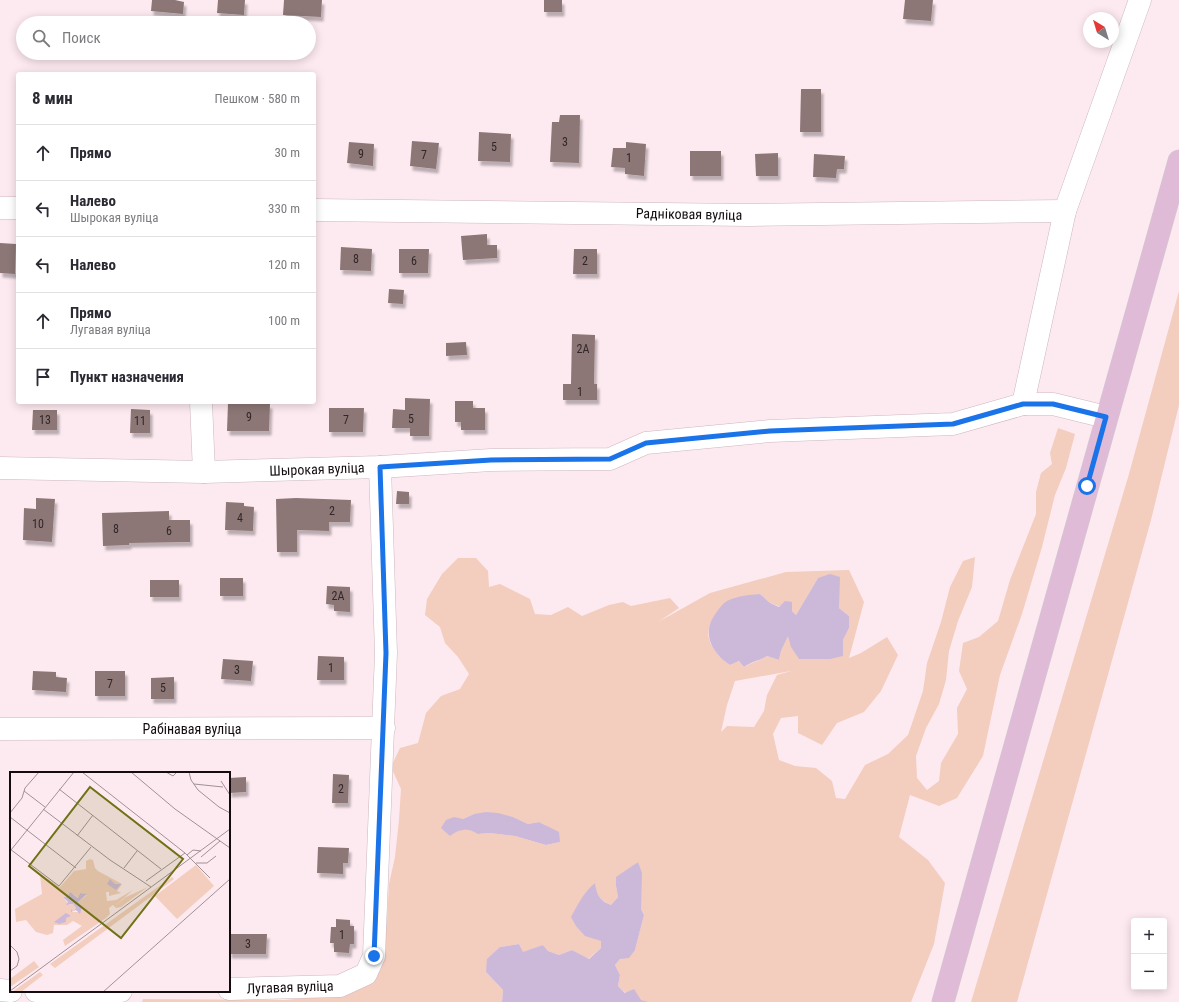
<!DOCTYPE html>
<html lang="ru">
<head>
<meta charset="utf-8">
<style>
  body { margin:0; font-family:"Roboto Condensed",sans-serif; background:#f2f2f3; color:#2b2b33 }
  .controls { position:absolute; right:12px; bottom:12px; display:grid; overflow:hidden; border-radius:4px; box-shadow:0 2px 10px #0003 }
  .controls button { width:36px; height:36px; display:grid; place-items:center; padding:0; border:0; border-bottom:1px solid #e1e1e2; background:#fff; color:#2b2b33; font:20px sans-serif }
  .compass { position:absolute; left:1083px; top:12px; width:36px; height:36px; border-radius:50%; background:#fff; box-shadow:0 2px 10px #0003; rotate:322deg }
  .stop { position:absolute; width:12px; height:12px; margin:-9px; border:3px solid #1a73e8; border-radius:50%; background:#fff }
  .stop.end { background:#1a73e8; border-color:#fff; box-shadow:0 1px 4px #0008 }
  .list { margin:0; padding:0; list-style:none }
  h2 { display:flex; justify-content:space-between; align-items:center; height:52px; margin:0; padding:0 16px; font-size:17px }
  h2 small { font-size:13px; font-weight:400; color:#7c7c81 }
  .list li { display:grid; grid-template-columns:26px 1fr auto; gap:12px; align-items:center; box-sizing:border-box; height:56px; padding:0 16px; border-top:1px solid #e1e1e2 }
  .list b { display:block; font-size:15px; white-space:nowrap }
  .list p { margin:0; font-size:13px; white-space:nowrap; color:#7c7c81 }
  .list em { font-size:13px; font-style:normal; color:#7c7c81 }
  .icon { flex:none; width:22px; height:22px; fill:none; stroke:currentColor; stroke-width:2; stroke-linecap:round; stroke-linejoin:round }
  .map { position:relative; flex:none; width:1179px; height:1002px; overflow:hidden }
  .search { position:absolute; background:#fff; box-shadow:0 2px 10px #0003; left:16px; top:16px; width:300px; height:44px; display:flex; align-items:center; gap:10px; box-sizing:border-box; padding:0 14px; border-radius:22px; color:#7c7c81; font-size:15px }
  .panel { position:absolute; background:#fff; box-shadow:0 2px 10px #0003; left:16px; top:72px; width:300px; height:332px; border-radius:4px }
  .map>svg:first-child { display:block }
  .green { fill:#f3cdbe; fill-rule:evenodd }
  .water { fill:#ccb9d9 }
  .building { fill:#8c7776; filter:url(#shadow) }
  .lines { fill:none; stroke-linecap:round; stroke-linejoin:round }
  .minor-casing { stroke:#cdb7be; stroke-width:23 }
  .major-casing { stroke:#d0cecf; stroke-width:23 }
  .minor { stroke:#fff; stroke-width:22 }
  .major { stroke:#dfbbd8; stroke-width:22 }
  .route { stroke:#1a73e8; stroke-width:5 }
  .labels { text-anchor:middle; stroke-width:3.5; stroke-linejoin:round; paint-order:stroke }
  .number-label { font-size:12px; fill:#312628 }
  .street-label { font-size:14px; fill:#130b0e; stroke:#fff }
  .inset-road { fill:none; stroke:#9f9196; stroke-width:1 }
  .view { fill:#6f7115; fill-opacity:0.15; stroke:#6f7115; stroke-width:2 }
  .inset-edge { fill:none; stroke:#130b0e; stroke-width:2 }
</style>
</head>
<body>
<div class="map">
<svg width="1179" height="1002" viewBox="0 0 1179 1002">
  <defs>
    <filter id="shadow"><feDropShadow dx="2.5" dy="4.5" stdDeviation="1" flood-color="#0004"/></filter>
  </defs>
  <rect width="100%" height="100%" fill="#fdeaf0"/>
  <g class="green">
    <path d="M1179,291V405L1151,520L1017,1002H971L1129,474Z"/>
    <path d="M1058,428L1075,434L1066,468L1055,495L1042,547L1022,614L1000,675L983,756L957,798L939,806L910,795L899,837L928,860L945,883L934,944L911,1002H649C636,1000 627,995 618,986L620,975L615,965L620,959L635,950L644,915L641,909V893L638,862L629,869L616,886L618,897L611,905C599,899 597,896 595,884L596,939L602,941L601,948L588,959L572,950L559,955L548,951L543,945L523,953L519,944L500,947L486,972L503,990L502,1002H142L143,999L285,1000L336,995L361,987L377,978L387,920L389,884L395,857L399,820L401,789L391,767L400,748L418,743L426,713L441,696L460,689L469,674L458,657L445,643L440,627L425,615L427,599L442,574L458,558H476L488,571L489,587L500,584L530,599L535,614L551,615L568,607L582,616L609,605L623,602L631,606L670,598L679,608L658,622L710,593L786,572L849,570L864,602L849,658L861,653L887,637L898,655L881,691L864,712L837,723L822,745L798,733V716L781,718L773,734L779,760L795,766L816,768L832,781L836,798L845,799L865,765L888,754L908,735L923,691L927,663L941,622L950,587L963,561L975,557L972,587L958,621L949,651L946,680L939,704L926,728L916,756L917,778L927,790L939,781L941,763L958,734L957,708L967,689L959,671L963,643L979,637L998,621L1010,580L1036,514V492L1041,473L1052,464L1050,453ZM818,578L839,608L849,616V628L843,640L788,635L781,651L779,660L767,656C760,661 752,662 744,667L739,661L730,665C719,657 705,643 709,628C710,624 713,619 714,616L760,594L770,603L792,611L796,615ZM791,671L777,675L767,695L764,711L754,727L727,726L721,732L727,705L735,681ZM474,814L513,817L528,824L539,822L545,825L560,842L546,845L515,836L490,833L479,834C469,829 465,828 455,832L463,819Z"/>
  </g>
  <g class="water">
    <path d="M830,574L840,577L839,608L849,616V628L843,640V656L830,659H799L791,647L788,636L781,651L779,660L767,656C759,661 752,661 744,667L739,661L730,665C711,652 701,633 716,613C719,609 723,603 727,601C737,596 748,595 760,594L770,603L779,607L785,601L792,602V611L796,615L818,578Z"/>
    <path d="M486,812L498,813L513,817L528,824L539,822L559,832L560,842L546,845L515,836L490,833L478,834C468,828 460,828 450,836L441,828L446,820L454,817L463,819L474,814Z"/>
    <path d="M638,862L642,873L641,909L644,915L635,950L629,958L620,959L615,965L620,975L618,986L625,993L634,989L641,1000L649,1002H502L503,990L486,972L487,959L500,947L519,944L523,952L543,945L548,951L559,955L572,950L589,959L601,948V941L585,936L576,926L571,917C578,904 584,892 595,883C597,895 599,900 611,905L618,897L616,886V877Z"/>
  </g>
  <g class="building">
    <path d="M152,0H175L184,2L183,14L151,11Z"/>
    <path d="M218,0H245L244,15L217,13Z"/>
    <path d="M284,0H322L321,17L283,15Z"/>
    <rect x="544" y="0" width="18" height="12"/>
    <path d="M905,0H933L931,21L903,19Z"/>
    <path d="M801,89H821V132H800Z"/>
    <path d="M560,115H580L579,163L550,162L552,122H559Z"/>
    <path d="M479,132L511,134L510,162L478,161Z"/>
    <path d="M412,141L439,143L436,169L410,166Z"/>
    <path d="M349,142L374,144L373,166L347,163Z"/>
    <path d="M626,142L646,144L644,176L625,174V168L611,167L613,148H626Z"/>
    <rect x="690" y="151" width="31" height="25"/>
    <path d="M778,153V176H756L755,154Z"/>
    <path d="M814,154L845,156L844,169H837L836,178L813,177Z"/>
    <path d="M487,234V245H497V258L463,260L461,236Z"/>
    <path d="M0,243L16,244L15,274L0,273Z"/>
    <path d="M341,247L372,249L371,271L340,270Z"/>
    <path d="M399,249H429L428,273H399Z"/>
    <path d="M574,249H597V274H573Z"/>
    <path d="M389,289L404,290L403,304L388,303Z"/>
    <path d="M572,334L595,335L594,384H597V400H563V384H571Z"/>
    <path d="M466,342L467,355L446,356V343Z"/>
    <path d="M405,398L430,399L429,436H410V428H392L393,409L405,410Z"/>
    <path d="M455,401H473V408H485V430H461V422H455Z"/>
    <path d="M228,403L270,404L269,431H227Z"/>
    <path d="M329,408H364L363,432H329Z"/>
    <path d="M131,409L150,410V433H130Z"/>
    <path d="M33,410H57V430H32Z"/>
    <path d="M397,491L409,492V504H396Z"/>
    <path d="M36,498L55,499L52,542L23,540L24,508L36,509Z"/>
    <path d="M296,498L351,500L350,522H329V531L297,530V552H277L276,499Z"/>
    <path d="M226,502L244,503V506L254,507L253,531L225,530Z"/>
    <path d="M169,511V520H190V542L129,543V545L103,546L102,513Z"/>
    <rect x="220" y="578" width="23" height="18"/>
    <rect x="150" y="580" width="29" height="17"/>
    <path d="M327,586L350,587V612L334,611V605L326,604Z"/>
    <path d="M318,656L344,657V680H317Z"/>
    <path d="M223,659L253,661L251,681L221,679Z"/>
    <path d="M33,671L56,672V677L67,678L66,692L32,690Z"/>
    <rect x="95" y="671" width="30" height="25"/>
    <path d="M174,677V699H151V678Z"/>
    <path d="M333,774L349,775L348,803H332Z"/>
    <path d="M246,777V792L229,793V778Z"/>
    <path d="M318,847L349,848L348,863H343V874L317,873Z"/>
    <path d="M336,919L350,920V926H354V944H350L349,953L334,952V943H330L331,927H336Z"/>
    <path d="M229,934H267L266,954H229Z"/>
  </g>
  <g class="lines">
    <g class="minor-casing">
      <g id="minor">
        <path d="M0,208H18"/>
        <path d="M314,210L749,215L1065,211"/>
        <path d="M201,402L204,472"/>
        <path d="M1023,404L1065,211L1140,0"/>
        <path d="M0,468L204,472L380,467L491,460L610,459L646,443L770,431L953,424L1023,404H1053L1106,417"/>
        <path d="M0,729L384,728"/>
        <path d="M229,989L340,986L366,974L374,956L386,653L380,467"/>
        <path d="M0,990L11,991"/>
        <path d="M36,991H121"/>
      </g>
    </g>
    <g class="major-casing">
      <path id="major" d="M943,1002L1179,161"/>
    </g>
    <use href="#minor" class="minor"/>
    <use href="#major" class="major"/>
  </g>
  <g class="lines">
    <path class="route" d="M374,956L386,653L380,467L491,460L610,459L646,443L770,431L953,424L1023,404H1053L1106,417L1087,486"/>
  </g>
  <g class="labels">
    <g class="number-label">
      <text x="565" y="146">3</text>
      <text x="494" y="151">5</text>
      <text x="361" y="158">9</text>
      <text x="424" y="159">7</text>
      <text x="629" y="162">1</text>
      <text x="356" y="263">8</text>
      <text x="414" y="265">6</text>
      <text x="585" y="265">2</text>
      <text x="583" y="353">2А</text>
      <text x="580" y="396">1</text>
      <text x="249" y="421">9</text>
      <text x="411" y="423">5</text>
      <text x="45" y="424">13</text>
      <text x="346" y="424">7</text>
      <text x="140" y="425">11</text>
      <text x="332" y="515">2</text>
      <text x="240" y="522">4</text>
      <text x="38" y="528">10</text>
      <text x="116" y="533">8</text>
      <text x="169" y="535">6</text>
      <text x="338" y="600">2А</text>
      <text x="331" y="672">1</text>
      <text x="237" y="674">3</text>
      <text x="110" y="688">7</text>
      <text x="163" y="692">5</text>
      <text x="341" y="793">2</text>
      <text x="342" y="939">1</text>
      <text x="248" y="948">3</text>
    </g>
    <g class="street-label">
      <text transform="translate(689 214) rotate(1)" y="5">Радніковая вуліца</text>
      <text transform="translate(317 469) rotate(-2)" y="5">Шырокая вуліца</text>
      <text x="192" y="734">Рабінавая вуліца</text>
      <text transform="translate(290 987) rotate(-2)" y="5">Лугавая вуліца</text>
    </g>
  </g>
  <g transform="translate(10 772)">
    <rect width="220" height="220" fill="#fdeaf0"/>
    <path d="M80,87L83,88L85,96L88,99L112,112L107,119L111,121L99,124V120H96L97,129L106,128L123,118L105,134L116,125L138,115L111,135L106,136L103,133L99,136L100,142L96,146L55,174L53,168L72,154L63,149L57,153H44L43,161L37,163L26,160L16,148L6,150L5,137L32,122L30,102L50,115L64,99L76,97V89ZM72,121L73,123H77L68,130L72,136L71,140H61L66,136L63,132L59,133L53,125L63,122L69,126V122ZM186,93L204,114L167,147L145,124ZM162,105L164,107L139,126L45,196L40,192ZM24,189L29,195L0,215V207ZM30,200L33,203L11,220H2Z" fill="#f3cdbe" fill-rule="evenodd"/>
    <path d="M100,107L105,112H111L106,118L97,112ZM60,120L68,126L70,121L77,122L68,130L72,136L70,142L66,138L61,140V137L63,139L66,136L63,132L56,133L58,130L53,125L58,124ZM56,141L61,144L56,146V150L49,152L44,150Z" fill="#ccb9d9"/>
    <path class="inset-road" d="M72,0L175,81L200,106M121,0L165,37L220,76M156,0L163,4L167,0M179,0L181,8L188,18L209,35L220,41M211,9L220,23M184,12L213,15M49,17L151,97M14,19L35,35M33,37L100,88L141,115M0,41L12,26L15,16L29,0M0,45L66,96M67,64L83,43M0,77L49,114L81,75M1,78L64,0M177,83L183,78L191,79M191,85L210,69M186,91H197L206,84M114,96L127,79M136,109L175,81M0,173L7,180L9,187L7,194L0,199M0,219L220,57M93,220L220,107"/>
    <path class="view" d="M80,15L173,87L111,166L19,94Z"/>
    <rect width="220" height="220" class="inset-edge"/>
  </g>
</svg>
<div class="controls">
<button>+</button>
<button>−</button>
</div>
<svg class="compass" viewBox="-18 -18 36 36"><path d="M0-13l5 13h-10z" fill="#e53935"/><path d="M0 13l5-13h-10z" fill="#7c7c81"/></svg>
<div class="stop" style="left:1087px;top:486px"></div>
<div class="stop end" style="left:374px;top:956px"></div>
<div class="search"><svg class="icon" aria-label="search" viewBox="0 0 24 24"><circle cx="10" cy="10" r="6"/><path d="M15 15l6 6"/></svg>Поиск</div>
<section class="panel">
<h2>8 мин<small>Пешком · 580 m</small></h2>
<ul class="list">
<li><svg class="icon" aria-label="ahead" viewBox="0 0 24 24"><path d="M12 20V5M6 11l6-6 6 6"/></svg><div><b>Прямо</b></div><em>30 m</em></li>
<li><svg class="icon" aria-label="left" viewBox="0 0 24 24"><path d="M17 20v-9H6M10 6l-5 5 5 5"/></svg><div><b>Налево</b><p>Шырокая вуліца</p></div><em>330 m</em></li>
<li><svg class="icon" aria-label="left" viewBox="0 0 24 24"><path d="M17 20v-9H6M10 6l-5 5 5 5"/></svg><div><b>Налево</b></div><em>120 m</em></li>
<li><svg class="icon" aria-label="ahead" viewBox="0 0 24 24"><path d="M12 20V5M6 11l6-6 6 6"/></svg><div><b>Прямо</b><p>Лугавая вуліца</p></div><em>100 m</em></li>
<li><svg class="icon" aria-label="arrive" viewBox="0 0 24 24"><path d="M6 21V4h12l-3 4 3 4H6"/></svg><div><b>Пункт назначения</b></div></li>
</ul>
</section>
</div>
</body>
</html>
